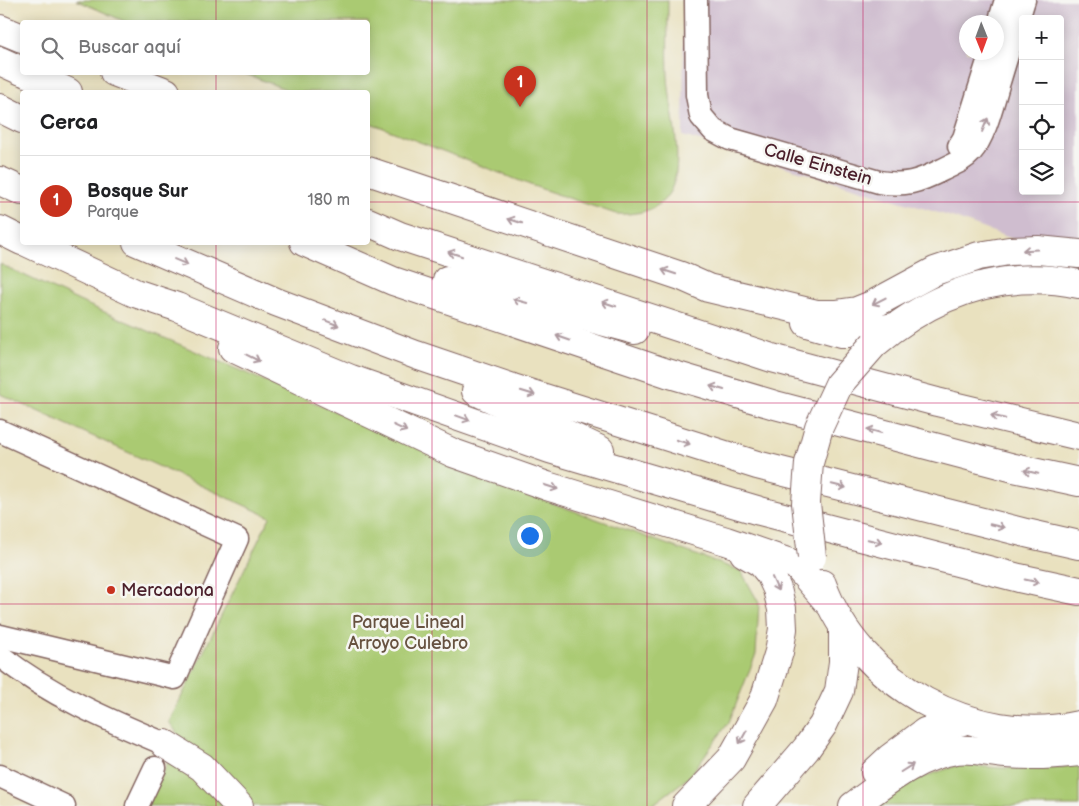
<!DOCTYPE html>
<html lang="es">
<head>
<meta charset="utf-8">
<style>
  body { margin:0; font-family:"Balsamiq Sans",sans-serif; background:#f6f6f6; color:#202124 }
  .controls { position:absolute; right:15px; top:15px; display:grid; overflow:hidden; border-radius:5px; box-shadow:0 2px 12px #0003 }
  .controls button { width:45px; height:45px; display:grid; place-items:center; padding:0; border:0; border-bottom:1px solid #e0e0e0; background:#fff; color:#202124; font:25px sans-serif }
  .compass { position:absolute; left:959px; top:15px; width:45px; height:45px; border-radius:50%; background:#fff; box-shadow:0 2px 12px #0003; rotate:179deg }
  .you { position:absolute; left:529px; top:535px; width:18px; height:18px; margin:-12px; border:4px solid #fff; border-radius:50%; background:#1a73e8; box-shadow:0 0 0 8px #1a73e833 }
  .badge { display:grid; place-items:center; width:32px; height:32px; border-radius:50%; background:#c8321e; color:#fff; font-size:16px; font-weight:700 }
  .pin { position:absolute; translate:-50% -41px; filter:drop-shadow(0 1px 2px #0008) }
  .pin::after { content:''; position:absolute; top:26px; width:18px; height:15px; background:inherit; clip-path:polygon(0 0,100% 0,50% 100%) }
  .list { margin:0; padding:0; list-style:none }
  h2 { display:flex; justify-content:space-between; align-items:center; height:65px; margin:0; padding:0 20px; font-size:21px }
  h2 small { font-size:16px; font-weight:400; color:#757577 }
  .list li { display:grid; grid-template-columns:32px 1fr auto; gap:15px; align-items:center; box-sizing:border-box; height:90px; padding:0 20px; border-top:1px solid #e0e0e0 }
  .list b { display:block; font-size:19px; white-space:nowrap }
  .list p { margin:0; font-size:16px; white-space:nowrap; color:#757577 }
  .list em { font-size:16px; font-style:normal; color:#757577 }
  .icon { flex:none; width:28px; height:28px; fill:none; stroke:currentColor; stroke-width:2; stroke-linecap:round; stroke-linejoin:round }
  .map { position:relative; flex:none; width:1079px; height:806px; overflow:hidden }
  .search { position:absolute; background:#fff; box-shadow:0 2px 12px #0003; left:20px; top:20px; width:350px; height:55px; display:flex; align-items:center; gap:12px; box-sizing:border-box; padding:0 18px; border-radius:5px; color:#757577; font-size:19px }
  .panel { position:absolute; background:#fff; box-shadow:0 2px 12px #0003; left:20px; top:90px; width:350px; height:155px; border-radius:5px }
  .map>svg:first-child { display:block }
  .industrial { fill:#cfbdcf; fill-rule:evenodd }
  .green { fill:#aaca72; stroke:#7a744e }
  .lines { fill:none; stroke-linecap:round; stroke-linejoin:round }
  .minor-casing { stroke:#82635f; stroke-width:25 }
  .highway-casing { stroke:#82635f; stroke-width:30 }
  .minor { stroke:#fff; stroke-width:22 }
  .highway { stroke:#fff; stroke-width:28 }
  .highway-bridge-casing { stroke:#82635f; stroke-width:30; stroke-linecap:butt }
  .highway-bridge { stroke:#fff; stroke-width:28 }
  .oneway { stroke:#ae9aa0 }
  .grid { fill:none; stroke:#c2185b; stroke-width:1; stroke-opacity:0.55 }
  .poi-dot { fill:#c8321e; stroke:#f6f6f2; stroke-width:2 }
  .labels { text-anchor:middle; stroke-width:5; stroke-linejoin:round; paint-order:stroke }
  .street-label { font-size:18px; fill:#4a1f2b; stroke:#f6f6f2 }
  .poi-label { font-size:18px; fill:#4a1f2b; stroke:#f6f6f2; text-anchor:start }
  .park-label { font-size:18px; fill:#675240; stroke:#f6f6f2 }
</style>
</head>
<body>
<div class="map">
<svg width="1079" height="806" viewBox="0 0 1079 806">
  <rect width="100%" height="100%" fill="#f6f6f2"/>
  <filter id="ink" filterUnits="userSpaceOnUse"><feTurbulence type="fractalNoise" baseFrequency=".02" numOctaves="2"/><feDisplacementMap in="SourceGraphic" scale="10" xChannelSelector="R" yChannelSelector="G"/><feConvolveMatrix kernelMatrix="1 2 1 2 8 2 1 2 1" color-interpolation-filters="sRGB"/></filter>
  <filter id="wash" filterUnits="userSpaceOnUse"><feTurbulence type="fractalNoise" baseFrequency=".0096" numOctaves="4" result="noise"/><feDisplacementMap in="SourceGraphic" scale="20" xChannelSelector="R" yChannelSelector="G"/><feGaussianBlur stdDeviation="1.12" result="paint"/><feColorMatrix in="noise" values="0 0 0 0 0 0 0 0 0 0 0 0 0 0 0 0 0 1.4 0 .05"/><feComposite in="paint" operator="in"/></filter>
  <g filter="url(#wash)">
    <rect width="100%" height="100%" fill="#e9e1bf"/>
    <path class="industrial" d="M684,0H1079V263L952,217L683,136ZM1023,19H1060V191H1023ZM966,22H996V52H966Z"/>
    <g class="green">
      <path d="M76,0H668C668,25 667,51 668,76C671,130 705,218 616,214L533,186L368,122V92H293L243,73L368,72V22H126Z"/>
      <path d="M0,264L79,301L524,493L741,571L759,603L756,654L729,722L689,777L651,806H147L180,737L169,722L270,517L0,394Z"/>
      <path d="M1079,763V806H875L907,783L958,765L1003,768L1063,767Z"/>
    </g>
  </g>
  <g filter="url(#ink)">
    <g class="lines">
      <g class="minor-casing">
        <g id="minor">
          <path d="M696,0L697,95L701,116L713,130L730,139L879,182C906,186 918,182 942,170C952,165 963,161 971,152C985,136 992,105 998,85C1007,56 1015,28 1024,0"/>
          <path d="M996,33L1006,0"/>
          <path d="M959,146L964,138L991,52"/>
          <path d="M0,431L237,539L175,678L0,636"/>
          <path d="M0,656C50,695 108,720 165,744"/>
          <path d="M0,776L64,806"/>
          <path d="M137,806L155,768"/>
        </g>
      </g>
      <g class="highway-casing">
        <g id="highway">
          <path d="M0,29L22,38"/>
          <path d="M0,61L22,71"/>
          <path d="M25,72L68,92"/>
          <path d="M114,72L166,92"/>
          <path d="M0,108L22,119"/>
          <path d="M368,171L681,276L708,288L817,314H836L857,311L872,305L935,271L979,256L1009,251L1038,250L1079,254"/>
          <path d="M0,181L22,191"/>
          <path d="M368,222L400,236L772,358L937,402L1079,436"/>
          <path d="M0,230L22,241"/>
          <path d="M26,242L135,293L177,307L351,379L550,449L760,511L1019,578L1079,591"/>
          <path d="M137,242L276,302L416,355L513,388L757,465L1026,533L1079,545"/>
          <path d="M304,242L393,281L667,373L775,405L1014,468L1079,482"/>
          <path d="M447,280L635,330"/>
          <path d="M807,323L842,333H858L894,327"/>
          <path d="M874,344C933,294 1001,268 1079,284"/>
          <path d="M233,348L453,453L547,486L726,541L796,565L828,602"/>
          <path d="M476,391L600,450"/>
          <path d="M822,584C859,686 974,748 1079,725"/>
          <path d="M165,744L202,767L239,806"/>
          <path d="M875,772L890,758L925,732L966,720"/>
          <path d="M686,806L731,759L764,700L779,652L783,629L782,609L777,589L770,574L761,563L744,553"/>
          <path d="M757,806L806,749L823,725L839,691L843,662V627"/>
          <path d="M853,806C885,783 916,756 957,750C973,748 990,753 1006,754C1031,756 1054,755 1079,752"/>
        </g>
      </g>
      <use href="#minor" class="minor"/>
      <use href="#highway" class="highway"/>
      <g class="highway-bridge-casing">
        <path id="highway-bridge" d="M812,557L806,503L809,463L819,427L839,384L874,344"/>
      </g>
      <use href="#highway-bridge" class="highway-bridge"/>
    </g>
    <defs><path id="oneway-shaft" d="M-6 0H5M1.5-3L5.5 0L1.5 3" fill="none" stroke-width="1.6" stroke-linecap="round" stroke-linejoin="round" transform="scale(1.25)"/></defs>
    <g class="oneway">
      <use href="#oneway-shaft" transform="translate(985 125) rotate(-67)"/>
      <use href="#oneway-shaft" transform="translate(515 221) rotate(-162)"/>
      <use href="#oneway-shaft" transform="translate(1030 250) rotate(177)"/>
      <use href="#oneway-shaft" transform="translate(455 254) rotate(-162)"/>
      <use href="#oneway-shaft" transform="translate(181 262) rotate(23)"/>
      <use href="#oneway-shaft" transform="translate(669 272) rotate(-162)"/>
      <use href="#oneway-shaft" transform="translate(520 301) rotate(-165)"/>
      <use href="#oneway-shaft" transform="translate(879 301) rotate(153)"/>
      <use href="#oneway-shaft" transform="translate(609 304) rotate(-162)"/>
      <use href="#oneway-shaft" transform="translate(332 323) rotate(21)"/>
      <use href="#oneway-shaft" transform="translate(563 338) rotate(-161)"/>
      <use href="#oneway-shaft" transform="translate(253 358) rotate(26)"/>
      <use href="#oneway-shaft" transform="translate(717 388) rotate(-164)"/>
      <use href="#oneway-shaft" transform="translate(528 393) rotate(17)"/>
      <use href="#oneway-shaft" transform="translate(998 417) rotate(-166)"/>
      <use href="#oneway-shaft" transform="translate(463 418) rotate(20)"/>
      <use href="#oneway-shaft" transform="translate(400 428) rotate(25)"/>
      <use href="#oneway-shaft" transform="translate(874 431) rotate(-165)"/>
      <use href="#oneway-shaft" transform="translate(683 442) rotate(17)"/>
      <use href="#oneway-shaft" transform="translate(1031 472) rotate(-167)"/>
      <use href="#oneway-shaft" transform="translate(839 486) rotate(14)"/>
      <use href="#oneway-shaft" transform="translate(551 487) rotate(18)"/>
      <use href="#oneway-shaft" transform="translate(997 526) rotate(14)"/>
      <use href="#oneway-shaft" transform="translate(875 541) rotate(14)"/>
      <use href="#oneway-shaft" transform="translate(1032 581) rotate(12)"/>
      <use href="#oneway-shaft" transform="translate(775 584) rotate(66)"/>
      <use href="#oneway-shaft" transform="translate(743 737) rotate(119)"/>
      <use href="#oneway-shaft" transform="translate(907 768) rotate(-32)"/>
    </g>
  </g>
  <path class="grid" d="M216,0V22M432,0V806M647,0V806M863,0V806M216,72V92M0,202H22M368,202H1079M216,242V806M0,403H1079M0,604H1079"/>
  <circle class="poi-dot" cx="111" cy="590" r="5"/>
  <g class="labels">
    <g class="street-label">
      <text transform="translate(818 164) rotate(16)" y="6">Calle Einstein</text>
    </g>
    <g class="poi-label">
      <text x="121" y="596">Mercadona</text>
    </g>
    <g class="park-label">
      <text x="408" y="628">Parque Lineal<tspan x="408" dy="21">Arroyo Culebro</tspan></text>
    </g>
  </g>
</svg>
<div class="controls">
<button>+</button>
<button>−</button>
<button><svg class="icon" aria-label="locate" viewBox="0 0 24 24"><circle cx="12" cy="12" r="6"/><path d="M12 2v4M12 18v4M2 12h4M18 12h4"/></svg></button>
<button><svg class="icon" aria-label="layers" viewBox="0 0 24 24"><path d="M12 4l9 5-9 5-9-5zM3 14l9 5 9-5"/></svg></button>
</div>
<svg class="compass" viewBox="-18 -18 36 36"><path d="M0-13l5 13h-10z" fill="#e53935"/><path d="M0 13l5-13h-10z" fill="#757577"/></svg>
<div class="you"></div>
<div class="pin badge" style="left:520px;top:107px">1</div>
<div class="search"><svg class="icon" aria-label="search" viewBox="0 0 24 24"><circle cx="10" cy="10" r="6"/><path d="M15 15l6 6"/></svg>Buscar aquí</div>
<section class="panel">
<h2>Cerca<small></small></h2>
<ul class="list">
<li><span class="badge">1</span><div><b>Bosque Sur</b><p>Parque</p></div><em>180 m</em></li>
</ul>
</section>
</div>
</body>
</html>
